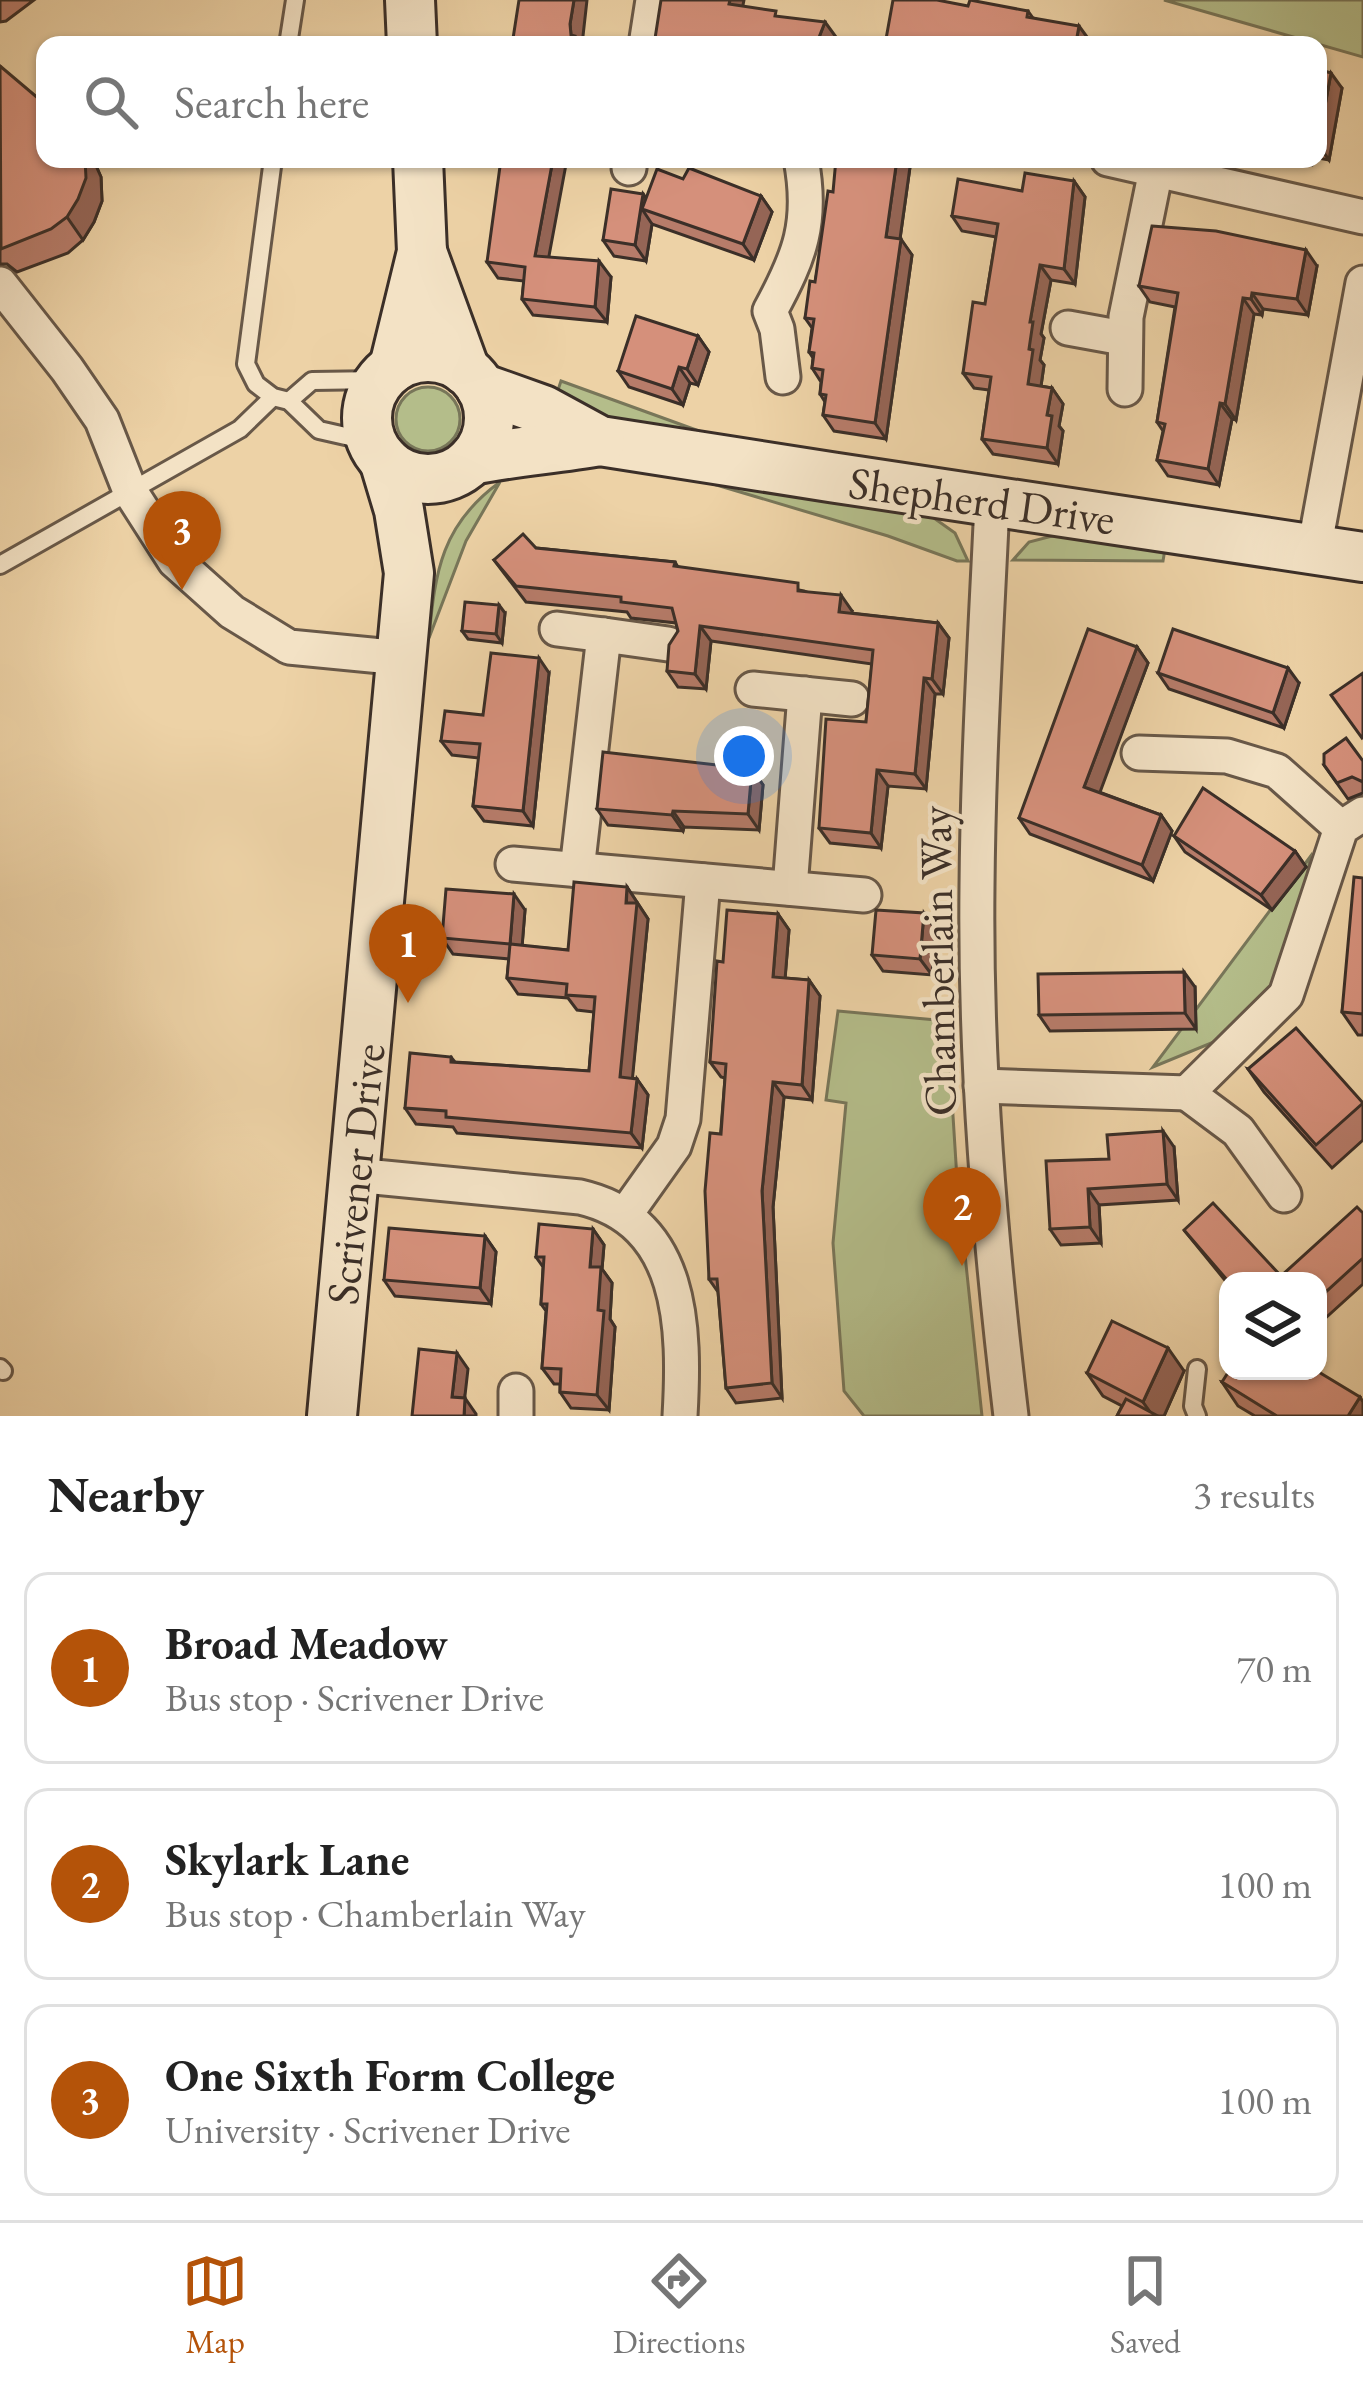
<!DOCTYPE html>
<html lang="en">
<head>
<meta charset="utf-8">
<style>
  body { margin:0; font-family:"EB Garamond",serif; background:#f6f6f6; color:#222 }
  .controls { position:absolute; right:36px; bottom:36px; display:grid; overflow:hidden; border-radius:24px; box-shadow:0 3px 9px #0004 }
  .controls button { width:108px; height:108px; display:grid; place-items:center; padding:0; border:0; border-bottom:3px solid #e0e0e0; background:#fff; color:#222; font:60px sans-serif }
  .you { position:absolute; left:744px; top:756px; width:42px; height:42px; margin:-30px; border:9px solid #fff; border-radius:50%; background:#1a73e8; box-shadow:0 0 0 18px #1a73e833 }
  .badge { display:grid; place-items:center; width:78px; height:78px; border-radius:50%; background:#b45309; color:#fff; font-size:39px; font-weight:700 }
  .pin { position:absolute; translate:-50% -99px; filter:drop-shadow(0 3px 6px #0008) }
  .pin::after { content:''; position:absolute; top:63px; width:42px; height:36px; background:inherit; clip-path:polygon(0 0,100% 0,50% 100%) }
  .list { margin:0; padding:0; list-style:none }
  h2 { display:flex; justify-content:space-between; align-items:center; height:156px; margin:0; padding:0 48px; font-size:51px }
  h2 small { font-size:39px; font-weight:400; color:#767676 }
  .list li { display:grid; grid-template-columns:78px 1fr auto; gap:36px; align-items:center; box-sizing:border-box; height:192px; margin:0 24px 24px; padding:0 24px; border:3px solid #e0e0e0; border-radius:24px }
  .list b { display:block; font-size:45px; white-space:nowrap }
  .list p { margin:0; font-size:39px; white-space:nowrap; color:#767676 }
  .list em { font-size:39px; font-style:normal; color:#767676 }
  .icon { flex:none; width:66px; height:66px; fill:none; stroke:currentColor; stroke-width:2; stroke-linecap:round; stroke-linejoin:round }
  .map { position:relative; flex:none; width:1363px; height:1416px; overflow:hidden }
  .search { position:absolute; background:#fff; box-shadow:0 3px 9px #0004; left:36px; right:36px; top:36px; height:132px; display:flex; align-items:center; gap:30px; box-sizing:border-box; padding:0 42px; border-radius:24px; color:#767676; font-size:45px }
  .sheet { height:804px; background:#fff }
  nav { display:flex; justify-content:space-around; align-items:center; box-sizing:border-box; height:168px; border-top:3px solid #e0e0e0; background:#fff; font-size:33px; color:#767676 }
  nav a { display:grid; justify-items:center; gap:6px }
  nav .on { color:#b45309 }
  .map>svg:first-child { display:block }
  .green { fill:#b4bd8a; stroke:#787659; stroke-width:3 }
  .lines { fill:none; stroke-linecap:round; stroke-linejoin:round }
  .lane-casing { stroke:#685848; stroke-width:22 }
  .street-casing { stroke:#685848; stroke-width:39 }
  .secondary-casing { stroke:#3b2f28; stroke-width:54 }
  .lane { stroke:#f3e2c5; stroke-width:16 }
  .street { stroke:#f3e2c5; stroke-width:33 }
  .secondary { stroke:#f3e2c5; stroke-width:48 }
  .wall { fill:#b77c6a; stroke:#3b2f28; stroke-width:3 }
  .shaded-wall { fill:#956556; stroke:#3b2f28; stroke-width:3 }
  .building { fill:#d5907b; stroke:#3b2f28; stroke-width:3 }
  .labels { text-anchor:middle; stroke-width:9; stroke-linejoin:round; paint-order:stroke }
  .street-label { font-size:45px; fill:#3b2f28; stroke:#f3e2c5 }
</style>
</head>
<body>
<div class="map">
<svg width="1363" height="1416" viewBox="0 0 1363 1416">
  <rect width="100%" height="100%" fill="#edd2a6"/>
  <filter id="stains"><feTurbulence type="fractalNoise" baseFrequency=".00167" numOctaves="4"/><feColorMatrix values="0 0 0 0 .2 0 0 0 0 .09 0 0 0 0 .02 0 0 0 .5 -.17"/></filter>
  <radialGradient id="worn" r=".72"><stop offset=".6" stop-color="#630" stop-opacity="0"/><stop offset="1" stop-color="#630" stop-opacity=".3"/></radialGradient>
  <g class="green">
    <path d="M1164,0H1363V57Z"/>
    <path d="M561,381L710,435L585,415L555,399Z"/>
    <circle cx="428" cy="419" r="32"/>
    <path d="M703,481L931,516L955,533L968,561H957L888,536Z"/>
    <path d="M500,482L466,541L429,638C435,571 442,524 500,482Z"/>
    <path d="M1056,535L1165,549L1163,561L1013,560L1029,542Z"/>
    <path d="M1310,857L1304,904L1280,983L1226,1037L1153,1067Z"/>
    <path d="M838,1011L947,1021L957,1179L982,1416H864L844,1391L833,1243L846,1103L826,1100Z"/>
  </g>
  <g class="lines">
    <g class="lane-casing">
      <g id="lane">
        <path d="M288,45L295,0"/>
        <path d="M273,159L246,364L256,384L273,397L289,401L319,430L372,442"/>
        <path d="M289,401L312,381L380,380"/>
        <path d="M0,565L240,429L273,397"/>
        <path d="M0,1368L3,1371"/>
        <path d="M1197,1369L1193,1406L1197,1416"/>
      </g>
    </g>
    <g class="street-casing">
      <g id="street">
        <path d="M646,45L653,0"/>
        <path d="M1108,159L1363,217"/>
        <path d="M629,168L630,159"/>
        <path d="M0,284L67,369L102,420L130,491L175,561L232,612L289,647L402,658"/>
        <path d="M1068,328L1123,338"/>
        <path d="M783,377L777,329L770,311C800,256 813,222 801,159"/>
        <path d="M1125,389L1126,317L1156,170"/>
        <path d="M992,504C986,632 978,759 977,887C975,1064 990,1240 1011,1416"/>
        <path d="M1314,550L1363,283"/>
        <path d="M557,629L604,635"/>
        <path d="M753,689L852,699"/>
        <path d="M1139,753L1227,756L1277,771L1341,828"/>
        <path d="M513,864L864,895"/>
        <path d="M577,870L604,635L668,644"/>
        <path d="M790,888L805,694"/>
        <path d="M981,1086L1187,1093L1286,995L1341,828L1363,814"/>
        <path d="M1187,1093L1238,1131L1284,1195"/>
        <path d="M354,1175L580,1197C684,1221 685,1328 680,1416"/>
        <path d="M625,1215L674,1146L683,1119L703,881"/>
        <path d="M516,1416V1391"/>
      </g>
    </g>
    <g class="secondary-casing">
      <g id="secondary">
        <path d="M410,0L412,45"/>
        <path d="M422,252L465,370"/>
        <circle cx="428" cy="418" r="61"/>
        <path d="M394,367L422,252L418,159"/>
        <path d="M481,388L543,410L600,441C854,482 1109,518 1363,557"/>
        <path d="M472,460C515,451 557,449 600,441"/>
        <path d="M332,1416L409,573L399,510L384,460"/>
      </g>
    </g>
    <use href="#lane" class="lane"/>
    <use href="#street" class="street"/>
    <use href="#secondary" class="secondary"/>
  </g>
  <g class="wall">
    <path d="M0,0H34L6,21L0,22Z"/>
    <path d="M1028,11L1033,18L1088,39L1121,45H890L886,39Z"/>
    <path d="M0,66L45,159H93L101,177L102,201L94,222L83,240L68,253L17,272L7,264H0Z"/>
    <path d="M1318,69L1342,88L1329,160L1318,158Z"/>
    <path d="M1280,159H1314L1312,165Z"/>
    <path d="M910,167L900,239L912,255L886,439L834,431L823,415L825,402L820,394L821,382L812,368L813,358L809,352L812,328L805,318L815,282L833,192Z"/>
    <path d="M683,179L761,196L772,212L754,260L652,224L646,261L614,256L603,240L643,194L646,198Z"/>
    <path d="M1074,181L1085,197L1075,284L1051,280L1041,334L1044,338L1040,360L1044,365L1041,386L1052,388L1063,404L1059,426L1063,431L1058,464L993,454L982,439L989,390L974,388L963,373L985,304L996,237L962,231L952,216L1022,191Z"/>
    <path d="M549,257L611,277L607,322L533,315L522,299L524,281L498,278L487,262Z"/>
    <path d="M1317,266L1308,315L1263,309L1262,315L1254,314L1236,420L1232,419L1219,485L1168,476L1157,460L1163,431L1157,422L1175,307L1150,302L1139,286Z"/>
    <path d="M698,336L709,352L698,385L690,383L683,405L629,387L618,371Z"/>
    <path d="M536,548L675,562L678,567L804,591L852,611L851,613L938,623L949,638L943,694H935L926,789L888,786L881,848L830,843L819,828L866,722L872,664L711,641L706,689L678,687L667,671L678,631L676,623L631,618L627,612L526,602L494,560Z"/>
    <path d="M505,613L502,643L468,639L462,631Z"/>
    <path d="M1137,647L1148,663L1099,792L1161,815L1172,831L1153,881L1030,834L1019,818Z"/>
    <path d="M549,673L533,826L484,821L473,806L479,758L452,755L441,741Z"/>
    <path d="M1158,673L1299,683L1284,728L1169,689Z"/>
    <path d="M1363,761V793L1348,799L1324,765Z"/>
    <path d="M752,769L763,785L759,830L684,827L683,831L608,825L597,809Z"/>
    <path d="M1174,836L1295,851L1306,867L1272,910L1185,852Z"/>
    <path d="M1363,878V1035H1358L1342,1012Z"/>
    <path d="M627,887L648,919L632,1078L637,1079L648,1095L642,1148L457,1133L453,1127L416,1124L405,1108L451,1057L455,1062L589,1071L594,1012L577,1010L568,998L518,994L507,978L509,959L453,954L442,938L525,910L522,946L568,950Z"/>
    <path d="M778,914L789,930L785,978L809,980L820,996L812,1100L784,1097L773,1207L782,1398L736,1403L726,1388L718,1292L709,1279L725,1078L721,1077L710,1062L723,962Z"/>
    <path d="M935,929L932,975L883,971L872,955Z"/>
    <path d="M1195,987L1196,1029L1050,1031L1039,1015Z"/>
    <path d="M1248,1069L1363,1103V1140L1332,1168L1264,1092Z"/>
    <path d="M1174,1147L1178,1200L1099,1205L1101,1243L1061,1245L1050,1229L1109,1159Z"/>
    <path d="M1363,1213V1284L1320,1323L1318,1320V1281H1228V1284L1184,1230L1281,1276Z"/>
    <path d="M593,1229L604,1245L602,1269L612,1283L610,1319L615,1327L609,1410L571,1408L560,1392V1384H554L542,1368L546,1311L541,1304L543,1267L536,1257Z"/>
    <path d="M485,1236L496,1252L491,1304L395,1296L384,1280Z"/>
    <path d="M1184,1371L1164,1416H1117L1122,1406L1103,1396L1087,1373Z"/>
    <path d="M1222,1382L1363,1416H1255L1238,1406Z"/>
  </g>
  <g class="shaded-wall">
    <path d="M574,0H587L582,45H573L571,35L570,24Z"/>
    <path d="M730,0H744L740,20L729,4Z"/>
    <path d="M825,22L836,37L833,45H816Z"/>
    <path d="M1079,26L1090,41L1077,37Z"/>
    <path d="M1331,73L1342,88L1329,160L1318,145Z"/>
    <path d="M85,159H93L101,177L102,201L94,222L83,240L67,217Z"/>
    <path d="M553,159H567L546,272L535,256Z"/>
    <path d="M897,159H904L910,167L898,253L886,237Z"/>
    <path d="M1074,181L1085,197L1075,284L1064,269Z"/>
    <path d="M643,194L654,210L642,209L652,224L646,261L635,245Z"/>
    <path d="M761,196L772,212L754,260L743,244Z"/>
    <path d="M901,239L912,255L886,439L875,423Z"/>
    <path d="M1306,250L1317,266L1308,315L1297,299Z"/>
    <path d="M599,261L611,277L607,322L595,307Z"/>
    <path d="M1040,265L1051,280L1041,334L1044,338L1040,360L1044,365L1039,400L1028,384L1030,322Z"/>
    <path d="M1252,293L1263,309L1262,315L1251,299Z"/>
    <path d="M1243,298L1254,314L1236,420L1225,404Z"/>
    <path d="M698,336L709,352L698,385L687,369Z"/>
    <path d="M679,367L690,383L683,405L672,389Z"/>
    <path d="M1052,388L1063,404L1059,426L1063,431L1058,464L1047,448V415Z"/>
    <path d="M1220,403L1232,419L1219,485L1208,469Z"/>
    <path d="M841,595L852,611L850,627L839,612Z"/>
    <path d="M499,605L505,613L502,643L496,634Z"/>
    <path d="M938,623L949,638L943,694L932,679Z"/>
    <path d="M700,626L711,641L706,689L695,674Z"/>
    <path d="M1137,647L1148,663L1096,803L1084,787Z"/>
    <path d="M539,658L549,673L533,826L523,811Z"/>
    <path d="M1288,668L1299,683L1284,728L1273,713Z"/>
    <path d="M924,678L935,694L926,789L915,774Z"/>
    <path d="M752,769L763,785L759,830L748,814Z"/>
    <path d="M877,770L888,786L881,848L871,833Z"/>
    <path d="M673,811L684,827L683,831L672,815Z"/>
    <path d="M1161,815L1172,831L1153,881L1142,865Z"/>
    <path d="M1295,851L1306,867L1272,910L1261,895Z"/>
    <path d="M627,887L648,919L631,1093L620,1077Z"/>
    <path d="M514,894L525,910L521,960L510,944Z"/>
    <path d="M924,913L935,929L932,975L920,959Z"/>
    <path d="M778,914L789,930L784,992L773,977Z"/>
    <path d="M1184,972L1195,987L1196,1029L1185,1013Z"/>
    <path d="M809,980L820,996L812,1100L802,1085Z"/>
    <path d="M637,1079L648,1095L642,1148L631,1133Z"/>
    <path d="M773,1082L784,1097L773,1207L782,1398L772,1383L762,1191Z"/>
    <path d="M1163,1131L1174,1147L1178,1200L1167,1184Z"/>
    <path d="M1088,1189L1099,1205L1101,1243L1090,1227Z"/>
    <path d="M593,1229L604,1245L602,1269L612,1283L610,1319L615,1327L609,1410L597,1395L590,1267Z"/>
    <path d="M485,1236L496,1252L491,1304L480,1288Z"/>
    <path d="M1168,1348L1184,1371L1164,1416H1153L1143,1402Z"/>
    <path d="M457,1353L468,1369L463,1413L452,1397Z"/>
    <path d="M1360,1397L1363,1402V1416H1348Z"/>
    <path d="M465,1398L476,1414V1416H464Z"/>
  </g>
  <g class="building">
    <path d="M519,0H574L570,24L571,35L575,36L573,45H512Z"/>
    <path d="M661,0H730L729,4L776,11L775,16L825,22L816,45H654Z"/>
    <path d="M893,0H937L968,6L970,0L1028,11L1027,17L1079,26L1077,37L1121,45H918L886,39Z"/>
    <path d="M0,66L45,104V159H85L86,178L78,199L67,217L51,229L1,249Z"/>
    <path d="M1318,69L1331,73L1318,143Z"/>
    <path d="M501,159H553L535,256L599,261L595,307L522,299L525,267L487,262Z"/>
    <path d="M836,159H897L886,237L901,239L875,423L823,415L826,395L820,394L823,370L812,368L814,353L809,352L814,319L805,318L810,281L815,282L828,191L833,192Z"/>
    <path d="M689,168L761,196L743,244L642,209L657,169L683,179Z"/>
    <path d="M1025,173L1074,181L1064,269L1040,265L1030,322H1033L1029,349L1033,350L1028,384L1052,388L1047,415L1052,416L1047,448L982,439L991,377L963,373L973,302L985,304L998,224L952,216L958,179L1022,191Z"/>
    <path d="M611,189L643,194L635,245L603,240Z"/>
    <path d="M1152,226L1216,231L1306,250L1297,299L1252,293L1251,299L1243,298L1225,404L1220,403L1208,469L1157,460L1165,424L1157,422L1178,293L1139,286Z"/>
    <path d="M636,316L698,336L687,369L679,367L672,389L618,371Z"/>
    <path d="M523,534L536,548L675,562L674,566L798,583V591L841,595L839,612L938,623L932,679L924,678L915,774L877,770L871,833L819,828L826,719L866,722L873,650L700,626L695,674L667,671L669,645L678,631L672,608L621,602V597L516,586L494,560Z"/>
    <path d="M465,602L499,605L496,634L462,631Z"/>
    <path d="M1088,629L1137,647L1084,787L1161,815L1142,865L1019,818Z"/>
    <path d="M1173,629L1288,668L1273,713L1158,673Z"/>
    <path d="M491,653L539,658L523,811L473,806L480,744L441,741L445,711L483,715Z"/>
    <path d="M1363,673V737L1362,738L1331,695Z"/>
    <path d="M1346,738L1363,761V782L1352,777L1337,783L1324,765V754Z"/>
    <path d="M603,752L752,769L748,814L673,811L672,815L597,809Z"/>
    <path d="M1203,788L1295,851L1261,895L1174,836Z"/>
    <path d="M1354,877L1363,878V1014L1342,1012Z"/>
    <path d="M574,882L627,887L626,903H637L620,1077L637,1079L631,1133L446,1117V1111L405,1108L410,1053L451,1057V1062L589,1071L595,997L566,995L567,984L507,978L510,944L568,950Z"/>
    <path d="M446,889L514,894L510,944L442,938Z"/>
    <path d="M727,910L778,914L773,977L809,980L802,1085L773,1082L762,1191L772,1383L726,1388L717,1279H709L705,1191L710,1133L721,1134L726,1064L710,1062L717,961L723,962Z"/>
    <path d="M876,910L924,913L920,959L872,955Z"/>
    <path d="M1184,972L1185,1013L1039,1015L1038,974Z"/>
    <path d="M1296,1028L1363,1103L1316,1145L1248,1069Z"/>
    <path d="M1163,1131L1167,1184L1088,1189L1090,1227L1050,1229L1046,1161L1109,1159L1107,1135Z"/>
    <path d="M1213,1203L1281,1276L1271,1281H1228L1184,1230Z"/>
    <path d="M1357,1207L1363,1213V1258L1318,1299V1281H1286L1281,1276Z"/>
    <path d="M539,1224L593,1229L590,1267H601L598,1310L604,1311L597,1395L560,1392L561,1369L542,1368L547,1304H541L544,1257H536Z"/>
    <path d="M389,1228L485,1236L480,1288L384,1280Z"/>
    <path d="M1112,1321L1168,1348L1143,1402L1087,1373Z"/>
    <path d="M419,1349L457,1353L452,1397L465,1398L464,1416H412Z"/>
    <path d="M1229,1371H1317L1360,1397L1348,1416H1277L1222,1382Z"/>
    <path d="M1126,1399L1158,1416H1117Z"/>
  </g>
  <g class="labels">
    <g class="street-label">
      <text transform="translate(982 500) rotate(8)" y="16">Shepherd Drive</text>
      <text transform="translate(937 961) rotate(-91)" y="16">Chamberlain Way</text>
      <text transform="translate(355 1174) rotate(-84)" y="16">Scrivener Drive</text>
    </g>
  </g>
  <rect width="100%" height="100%" filter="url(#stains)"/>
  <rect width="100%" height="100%" fill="url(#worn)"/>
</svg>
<div class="controls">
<button><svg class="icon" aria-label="layers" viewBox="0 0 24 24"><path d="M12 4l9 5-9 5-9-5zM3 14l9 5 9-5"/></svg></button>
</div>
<div class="you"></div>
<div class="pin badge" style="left:408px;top:1003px">1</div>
<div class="pin badge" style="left:962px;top:1266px">2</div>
<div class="pin badge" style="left:182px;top:590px">3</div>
<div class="search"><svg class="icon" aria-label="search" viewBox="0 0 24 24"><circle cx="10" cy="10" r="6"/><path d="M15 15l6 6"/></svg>Search here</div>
</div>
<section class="sheet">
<h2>Nearby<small>3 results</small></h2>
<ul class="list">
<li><span class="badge">1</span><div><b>Broad Meadow</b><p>Bus stop · Scrivener Drive</p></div><em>70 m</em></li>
<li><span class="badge">2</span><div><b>Skylark Lane</b><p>Bus stop · Chamberlain Way</p></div><em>100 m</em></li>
<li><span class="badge">3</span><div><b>One Sixth Form College</b><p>University · Scrivener Drive</p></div><em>100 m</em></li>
</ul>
</section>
<nav>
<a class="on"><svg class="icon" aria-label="map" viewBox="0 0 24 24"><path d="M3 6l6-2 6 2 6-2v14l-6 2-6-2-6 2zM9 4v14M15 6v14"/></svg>Map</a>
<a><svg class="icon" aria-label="directions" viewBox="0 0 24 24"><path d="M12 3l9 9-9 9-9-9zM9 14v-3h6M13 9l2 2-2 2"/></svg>Directions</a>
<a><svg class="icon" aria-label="saved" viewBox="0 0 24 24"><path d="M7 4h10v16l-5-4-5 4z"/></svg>Saved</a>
</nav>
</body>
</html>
